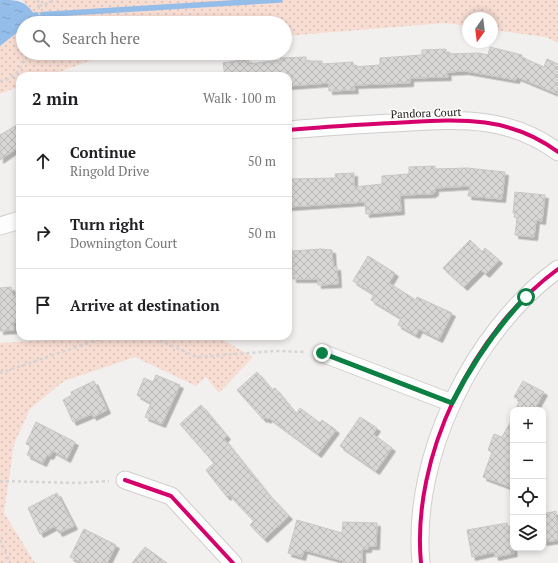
<!DOCTYPE html>
<html lang="en">
<head>
<meta charset="utf-8">
<style>
  body { margin:0; font-family:"PT Serif",serif; background:#f2f2f2; color:#202124 }
  .controls { position:absolute; right:12px; bottom:12px; display:grid; overflow:hidden; border-radius:8px; box-shadow:0 2px 6px #0003 }
  .controls button { width:36px; height:36px; display:grid; place-items:center; padding:0; border:0; border-bottom:1px solid #e0e0e0; background:#fff; color:#202124; font:20px sans-serif }
  .compass { position:absolute; left:462px; top:12px; width:36px; height:36px; border-radius:50%; background:#fff; box-shadow:0 2px 6px #0003; rotate:194deg }
  .stop { position:absolute; width:12px; height:12px; margin:-9px; border:3px solid #0b8043; border-radius:50%; background:#fff }
  .stop.end { background:#0b8043; border-color:#fff; box-shadow:0 1px 4px #0008 }
  .list { margin:0; padding:0; list-style:none }
  h2 { display:flex; justify-content:space-between; align-items:center; height:52px; margin:0; padding:0 16px; font-size:17px }
  h2 small { font-size:13px; font-weight:400; color:#757577 }
  .list li { display:grid; grid-template-columns:26px 1fr auto; gap:12px; align-items:center; box-sizing:border-box; height:72px; padding:0 16px; border-top:1px solid #e0e0e0 }
  .list b { display:block; font-size:15px; white-space:nowrap }
  .list p { margin:0; font-size:13px; white-space:nowrap; color:#757577 }
  .list em { font-size:13px; font-style:normal; color:#757577 }
  .icon { flex:none; width:22px; height:22px; fill:none; stroke:currentColor; stroke-width:2; stroke-linecap:round; stroke-linejoin:round }
  .map { position:relative; flex:none; width:558px; height:563px; overflow:hidden }
  .search { position:absolute; background:#fff; box-shadow:0 2px 6px #0003; left:16px; top:16px; width:276px; height:44px; display:flex; align-items:center; gap:10px; box-sizing:border-box; padding:0 14px; border-radius:22px; color:#757577; font-size:15px }
  .panel { position:absolute; background:#fff; box-shadow:0 2px 6px #0003; left:16px; top:72px; width:276px; height:268px; border-radius:12px }
  .map>svg:first-child { display:block }
  .grass { fill:url(#grass-dots) }
  .water { fill:url(#water-ripples) }
  .lines { fill:none; stroke-linecap:round; stroke-linejoin:round }
  .stream { stroke:#94bde9; stroke-width:5.5 }
  .building { fill:url(#building-cross-hatch); stroke:#c8c6c5; filter:url(#shadow) }
  .street-casing { stroke:#cfcecd; stroke-width:19 }
  .path { stroke:#d5d4d4; stroke-width:2.5; stroke-dasharray:3 3; stroke-linecap:butt }
  .street { stroke:#fdfdfd; stroke-width:17 }
  .cycleway-casing { stroke:#fffdfc; stroke-width:6 }
  .cycleway { stroke:#d6006c; stroke-width:4 }
  .route { stroke:#0b8043; stroke-width:5 }
  .labels { text-anchor:middle; stroke-width:3; stroke-linejoin:round; paint-order:stroke }
  .street-label { font-size:11px; fill:#1b1a19; stroke:#fffdfc }
</style>
</head>
<body>
<div class="map">
<svg width="558" height="563" viewBox="0 0 558 563">
  <defs>
    <pattern id="grass-dots" width="8" height="8" patternUnits="userSpaceOnUse"><rect width="8" height="8" fill="#f8ddd3"/><path d="M2 2h.1M6 6h.1" fill="none" stroke="#d4bdb5" stroke-width="1.8" stroke-linecap="round"/></pattern>
    <pattern id="water-ripples" width="26" height="14" patternUnits="userSpaceOnUse"><rect width="26" height="14" fill="#94bde9"/><path d="M2 4q2-2 4 0t4 0M15 11q2-2 4 0t4 0" fill="none" stroke="#7fa2c7"/></pattern>
    <pattern id="building-cross-hatch" width="8" height="8" patternUnits="userSpaceOnUse"><rect width="8" height="8" fill="#d8d7d6"/><path d="M0 0l8 8M0 8l8-8" fill="none" stroke="#b9b8b7"/></pattern>
    <filter id="shadow"><feDropShadow dx="3.5" dy="3.5" stdDeviation="0" flood-color="#0004"/></filter>
  </defs>
  <rect width="100%" height="100%" fill="#f2f0ef"/>
  <g class="grass">
    <path d="M22,0H558V43L546,37L492,30V18H468V26L445,23L285,36V23H29L34,20Z"/>
    <path d="M23,28V53H111L48,76H20V86L0,94V46Z"/>
    <path d="M54,336H216L253,357L219,393L206,377L196,386L135,357L64,381L30,409L14,444L4,513L35,563H0V343L49,340Z"/>
  </g>
  <path class="water" d="M0,0C19,0 24,0 35,15C33,21 30,23 23,23V28L0,46Z"/>
  <g class="lines">
    <path class="stream" d="M35,15L280,0"/>
  </g>
  <g class="building">
    <path d="M490,47L522,55L521,57L544,67L547,59L558,64V94L517,77L516,80L465,71L447,72L448,77L410,78V83L354,85L355,90L329,91V83L288,86V76H225L223,63L248,59L249,64L281,60L280,58L306,57V61H322V64L353,62V67L380,65V58L422,55V50L446,49V54L479,53L488,55Z"/>
    <path d="M20,123V146L0,160V135Z"/>
    <path d="M435,166V169L467,168L505,172L502,199L468,196L470,186L435,188V192L432,194L400,195L401,211L366,214L365,202L288,207V179L336,178L335,174L354,173V187L382,184V176L409,174V167Z"/>
    <path d="M515,192L545,195L542,221L536,220L534,237L515,235L517,218L514,217L515,213H513Z"/>
    <path d="M470,240L482,252L485,248L499,260L486,274L481,270L464,287L443,268Z"/>
    <path d="M321,249L332,250L333,267H337L338,284L318,285V279H293L292,251Z"/>
    <path d="M368,256L395,273L389,283L416,300L417,297L452,313L439,339L419,329L416,335L398,325L401,318L371,300L374,294L353,281Z"/>
    <path d="M11,287L13,296H20V322H13L14,330L0,331V288Z"/>
    <path d="M257,372L272,390L275,388L296,414L300,408L320,423L322,420L336,430L318,454L269,418L267,420L265,418L263,419L237,390Z"/>
    <path d="M156,375L180,385L162,424L145,417L151,403L137,395L144,378L153,382Z"/>
    <path d="M94,381L107,410L93,417L92,414L73,422L63,400L72,395L71,392Z"/>
    <path d="M523,381L544,392L534,410H515L520,400L514,397Z"/>
    <path d="M201,405L227,436L224,439L268,494L289,516L264,539L250,525L254,521L229,495L227,497L206,470L214,463L180,424Z"/>
    <path d="M360,417L377,428L373,434L392,448L376,471L340,446Z"/>
    <path d="M513,418V488L483,477L492,452L488,450L494,434L502,437Z"/>
    <path d="M36,422L75,442L67,459L53,451L50,456L47,455L43,463L27,455L31,446L26,444Z"/>
    <path d="M57,493L74,526L59,533L55,526L40,534L28,508Z"/>
    <path d="M556,511L558,540L543,542V514Z"/>
    <path d="M297,520L342,533L343,522L377,523L376,546H368V549H362V563H343L344,561L304,550L302,557L288,553Z"/>
    <path d="M507,523L510,531L514,553L495,557L494,552L472,557L467,530Z"/>
    <path d="M84,529L116,545L107,563H82L70,557Z"/>
    <path d="M145,547L167,563H132Z"/>
  </g>
  <g class="lines">
    <g class="street-casing">
      <g id="street">
        <path d="M288,130C322,127 357,125 391,123C452,120 506,113 558,152"/>
        <path d="M0,226L20,220"/>
        <path d="M322,353L452,403"/>
        <path d="M125,480L171,496L233,563"/>
        <path d="M421,563C411,457 473,331 558,269"/>
      </g>
    </g>
    <g class="path">
      <path d="M38,0L40,23"/>
      <path d="M39,6L57,0"/>
      <path d="M0,81C14,81 23,64 29,53"/>
      <path d="M149,336L197,357L275,351L306,352"/>
      <path d="M0,373L109,336"/>
      <path d="M0,481L77,483L109,481"/>
      <path d="M0,540L10,563"/>
    </g>
    <use href="#street" class="street"/>
    <g class="cycleway-casing">
      <g id="cycleway">
        <path d="M288,130C322,127 357,125 391,123C452,120 506,113 558,152"/>
        <path d="M322,353L452,403"/>
        <path d="M125,480L171,496L233,563"/>
        <path d="M421,563C411,457 473,331 558,269"/>
      </g>
    </g>
    <use href="#cycleway" class="cycleway"/>
  </g>
  <g class="lines">
    <path class="route" d="M322,353L452,403C472,364 496,328 526,297"/>
  </g>
  <g class="labels">
    <g class="street-label">
      <text transform="translate(426 113) rotate(-2)" y="4">Pandora Court</text>
    </g>
  </g>
</svg>
<div class="controls">
<button>+</button>
<button>−</button>
<button><svg class="icon" aria-label="locate" viewBox="0 0 24 24"><circle cx="12" cy="12" r="6"/><path d="M12 2v4M12 18v4M2 12h4M18 12h4"/></svg></button>
<button><svg class="icon" aria-label="layers" viewBox="0 0 24 24"><path d="M12 4l9 5-9 5-9-5zM3 14l9 5 9-5"/></svg></button>
</div>
<svg class="compass" viewBox="-18 -18 36 36"><path d="M0-13l5 13h-10z" fill="#e53935"/><path d="M0 13l5-13h-10z" fill="#757577"/></svg>
<div class="stop" style="left:526px;top:297px"></div>
<div class="stop end" style="left:322px;top:353px"></div>
<div class="search"><svg class="icon" aria-label="search" viewBox="0 0 24 24"><circle cx="10" cy="10" r="6"/><path d="M15 15l6 6"/></svg>Search here</div>
<section class="panel">
<h2>2 min<small>Walk · 100 m</small></h2>
<ul class="list">
<li><svg class="icon" aria-label="ahead" viewBox="0 0 24 24"><path d="M12 20V5M6 11l6-6 6 6"/></svg><div><b>Continue</b><p>Ringold Drive</p></div><em>50 m</em></li>
<li><svg class="icon" aria-label="right" viewBox="0 0 24 24"><path d="M7 20v-9h11M14 6l5 5-5 5"/></svg><div><b>Turn right</b><p>Downington Court</p></div><em>50 m</em></li>
<li><svg class="icon" aria-label="arrive" viewBox="0 0 24 24"><path d="M6 21V4h12l-3 4 3 4H6"/></svg><div><b>Arrive at destination</b></div></li>
</ul>
</section>
</div>
</body>
</html>
